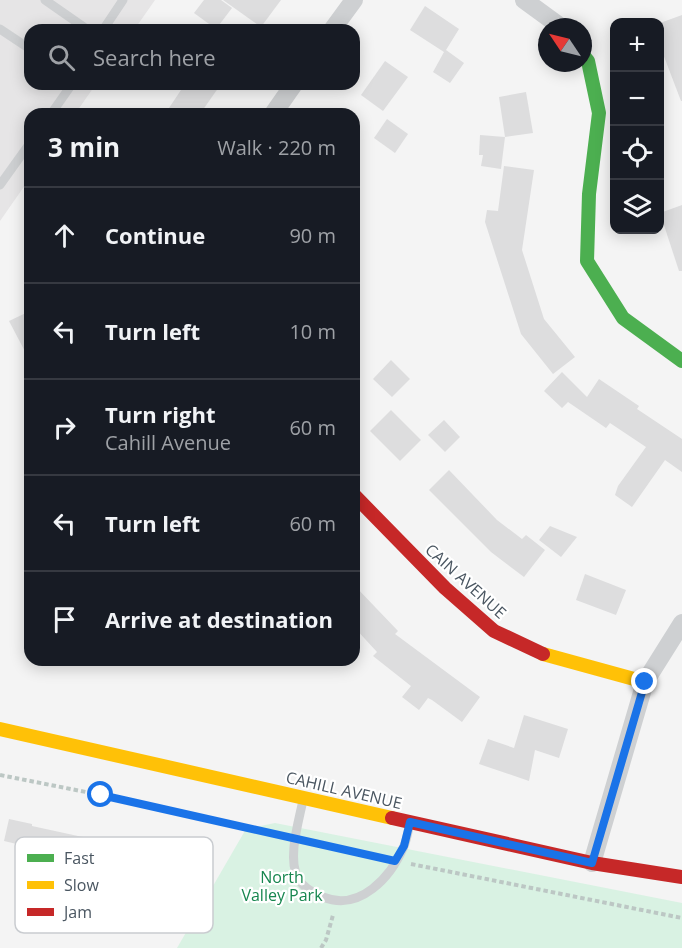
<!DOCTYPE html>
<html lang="en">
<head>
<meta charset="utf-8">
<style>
  body { margin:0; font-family:"Open Sans",sans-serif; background:#242831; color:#f1f3f6 }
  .controls { position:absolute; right:18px; top:18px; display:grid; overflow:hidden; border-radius:12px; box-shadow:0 3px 15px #0003 }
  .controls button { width:54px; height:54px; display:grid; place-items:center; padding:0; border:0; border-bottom:2px solid #363941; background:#171b24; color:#f1f3f6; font:30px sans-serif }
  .compass { position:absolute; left:538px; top:18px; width:54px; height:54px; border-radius:50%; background:#171b24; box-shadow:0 3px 15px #0003; rotate:305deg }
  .stop { position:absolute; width:18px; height:18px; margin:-14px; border:4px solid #1a73e8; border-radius:50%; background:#fff }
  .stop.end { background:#1a73e8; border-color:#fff; box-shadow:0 2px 6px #0008 }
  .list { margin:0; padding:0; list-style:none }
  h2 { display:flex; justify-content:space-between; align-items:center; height:78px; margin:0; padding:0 24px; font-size:26px }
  h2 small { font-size:20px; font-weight:400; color:#9ea1a6 }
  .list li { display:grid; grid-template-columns:39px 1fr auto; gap:18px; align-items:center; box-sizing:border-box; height:96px; padding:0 24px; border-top:2px solid #363941 }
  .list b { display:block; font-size:22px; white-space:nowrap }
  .list p { margin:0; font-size:20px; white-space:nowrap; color:#9ea1a6 }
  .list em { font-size:20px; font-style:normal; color:#9ea1a6 }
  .icon { flex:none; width:33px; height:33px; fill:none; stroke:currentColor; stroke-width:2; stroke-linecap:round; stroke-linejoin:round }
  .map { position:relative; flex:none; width:682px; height:948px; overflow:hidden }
  .search { position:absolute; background:#171b24; box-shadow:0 3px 15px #0003; left:24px; top:24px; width:336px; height:66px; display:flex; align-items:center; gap:15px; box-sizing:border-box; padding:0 21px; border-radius:18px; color:#9ea1a6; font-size:22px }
  .panel { position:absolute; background:#171b24; box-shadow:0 3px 15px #0003; left:24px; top:108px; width:336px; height:558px; border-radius:18px }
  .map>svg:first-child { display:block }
  .education { fill:#e6e5e6 }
  .green { fill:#d9f2e3 }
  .building { fill:#ddddde }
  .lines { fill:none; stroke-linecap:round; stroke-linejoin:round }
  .path { stroke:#bcc7c4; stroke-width:4; stroke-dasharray:4.5 3; stroke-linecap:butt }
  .lane { stroke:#ced0d2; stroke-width:9 }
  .street { stroke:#ced0d2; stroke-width:18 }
  .fast { stroke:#4caf50; stroke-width:14 }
  .slow { stroke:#ffc107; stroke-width:14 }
  .jam { stroke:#c62828; stroke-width:14 }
  .route { stroke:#1a73e8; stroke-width:8 }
  .labels { text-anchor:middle; stroke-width:4.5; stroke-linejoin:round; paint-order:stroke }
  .street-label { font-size:16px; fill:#4a5661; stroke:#fff }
  .park-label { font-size:16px; fill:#17864f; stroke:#fff }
  .key { fill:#fff; stroke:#c9ccd0; stroke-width:1.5 }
  .key-label { font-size:16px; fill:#4a5661 }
</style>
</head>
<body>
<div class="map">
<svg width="682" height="948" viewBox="0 0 682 948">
  <rect width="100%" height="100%" fill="#f4f4f4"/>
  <path class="education" d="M0,0H155L134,30H30V84H96L75,114H30V178L0,221Z"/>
  <path class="green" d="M275,823L682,903V948H177L246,829Z"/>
  <g class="building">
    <path d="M204,0H221L232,8L216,29L194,13Z"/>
    <path d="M223,0H281L261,27Z"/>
    <path d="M425,6L459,29L446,50L464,63L450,83L433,72L444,52L410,30Z"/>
    <path d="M682,15V101H681L660,46V23Z"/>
    <path d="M385,61L408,77L383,111L361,95Z"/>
    <path d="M185,84H221L200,114H165Z"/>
    <path d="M526,92L533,133L505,137L499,97Z"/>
    <path d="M387,119L408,134L395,153L374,138Z"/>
    <path d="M480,135L505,137L501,169L481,166L483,155H479Z"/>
    <path d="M504,166L534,170L522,250L544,319L575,357L553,374L521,334L485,222L487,210L498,211Z"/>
    <path d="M682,205V271H679L660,213Z"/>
    <path d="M30,311V361L9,321Z"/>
    <path d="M391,360L410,379L392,397L373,379Z"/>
    <path d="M562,372L587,397L599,379L639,406L637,409L682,439V472L665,460L632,507L615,495L618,486L646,447L610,423L606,428L568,402L562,408L544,391Z"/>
    <path d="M391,410L421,440L400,461L370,431Z"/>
    <path d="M444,420L460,437L445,452L428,435Z"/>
    <path d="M449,470L497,520L522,539L526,535L545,550L524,577L491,552L429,490Z"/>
    <path d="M550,526L577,537L561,557L539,540Z"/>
    <path d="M585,574L626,590L616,615L576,600Z"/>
    <path d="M354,585L398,631L395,634L480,697L462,722L432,700L428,698L419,710L402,697L411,686L373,656L377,652L354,627Z"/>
    <path d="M524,715L568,729L559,758L535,750L529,781L479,764L488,739L514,748Z"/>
    <path d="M9,819L32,824V826L101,841L96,860L76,855L73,866L36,857L38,849L4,841Z"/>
  </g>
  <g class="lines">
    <g class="path">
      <path d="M0,775L101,795L281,835"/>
      <path d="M309,841L380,857"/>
      <path d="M411,864L682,918"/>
      <path d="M321,948L326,940L333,915"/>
    </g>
    <g class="lane">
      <path d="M45,0L88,30"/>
      <path d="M0,29L30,49"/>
      <path d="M103,30L123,0"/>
      <path d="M51,114L72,84"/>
      <path d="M0,185L30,143"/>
      <path d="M303,800C299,821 287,858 298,878C303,888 313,893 323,897C360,912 391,877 404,846C407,839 408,831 410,823"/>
    </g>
    <g class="street">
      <path d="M524,0L561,27"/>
      <path d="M332,30L354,0"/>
      <path d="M273,114L294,84"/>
      <path d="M592,863L645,682L682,623"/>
    </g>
    <path class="fast" d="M583,55L588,61L599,113L589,194L587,261L623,318L682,361"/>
    <g class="slow">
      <path d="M543,654L645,682"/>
      <path d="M0,729L392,818"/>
    </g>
    <g class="jam">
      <path d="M354,495L445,588L494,631L543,654"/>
      <path d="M392,818L592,863L682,877"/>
    </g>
  </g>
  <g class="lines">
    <path class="route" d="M101,795L395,861L404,846L410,822L592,863L645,682"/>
  </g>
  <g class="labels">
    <g class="street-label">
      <text transform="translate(466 581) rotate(42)" y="6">CAIN AVENUE</text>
      <text transform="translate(344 790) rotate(13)" y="6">CAHILL AVENUE</text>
    </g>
    <g class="park-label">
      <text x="282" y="883">North<tspan x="282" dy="18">Valley Park</tspan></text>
    </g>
  </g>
  <rect x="15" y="837" width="198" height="96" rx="9" class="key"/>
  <rect x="27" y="854" width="27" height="8" fill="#4caf50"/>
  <rect x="27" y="881" width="27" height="8" fill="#ffc107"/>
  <rect x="27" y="908" width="27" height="8" fill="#c62828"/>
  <g class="key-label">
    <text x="64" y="864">Fast</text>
    <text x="64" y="891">Slow</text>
    <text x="64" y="918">Jam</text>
  </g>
</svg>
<div class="controls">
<button>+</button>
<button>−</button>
<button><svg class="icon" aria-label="locate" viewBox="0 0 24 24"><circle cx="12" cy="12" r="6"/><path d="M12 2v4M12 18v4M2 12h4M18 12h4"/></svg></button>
<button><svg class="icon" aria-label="layers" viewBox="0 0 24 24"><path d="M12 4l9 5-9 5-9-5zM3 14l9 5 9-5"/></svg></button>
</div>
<svg class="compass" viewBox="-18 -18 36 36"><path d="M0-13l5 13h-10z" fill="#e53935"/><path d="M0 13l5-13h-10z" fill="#9ea1a6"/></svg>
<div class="stop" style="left:101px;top:795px"></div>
<div class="stop end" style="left:645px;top:682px"></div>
<div class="search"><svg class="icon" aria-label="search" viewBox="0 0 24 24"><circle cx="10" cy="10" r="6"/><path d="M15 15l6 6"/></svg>Search here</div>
<section class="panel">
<h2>3 min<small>Walk · 220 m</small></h2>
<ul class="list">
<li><svg class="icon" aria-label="ahead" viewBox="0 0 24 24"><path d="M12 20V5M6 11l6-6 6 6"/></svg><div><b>Continue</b></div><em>90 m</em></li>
<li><svg class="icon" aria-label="left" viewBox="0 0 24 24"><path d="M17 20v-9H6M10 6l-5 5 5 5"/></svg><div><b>Turn left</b></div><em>10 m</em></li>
<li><svg class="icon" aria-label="right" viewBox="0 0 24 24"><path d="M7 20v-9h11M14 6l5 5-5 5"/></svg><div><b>Turn right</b><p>Cahill Avenue</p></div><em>60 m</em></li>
<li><svg class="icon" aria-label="left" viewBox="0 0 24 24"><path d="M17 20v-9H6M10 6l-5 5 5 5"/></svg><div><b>Turn left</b></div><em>60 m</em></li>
<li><svg class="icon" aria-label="arrive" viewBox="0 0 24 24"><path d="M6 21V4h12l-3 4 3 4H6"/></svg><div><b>Arrive at destination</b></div></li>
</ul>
</section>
</div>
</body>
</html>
